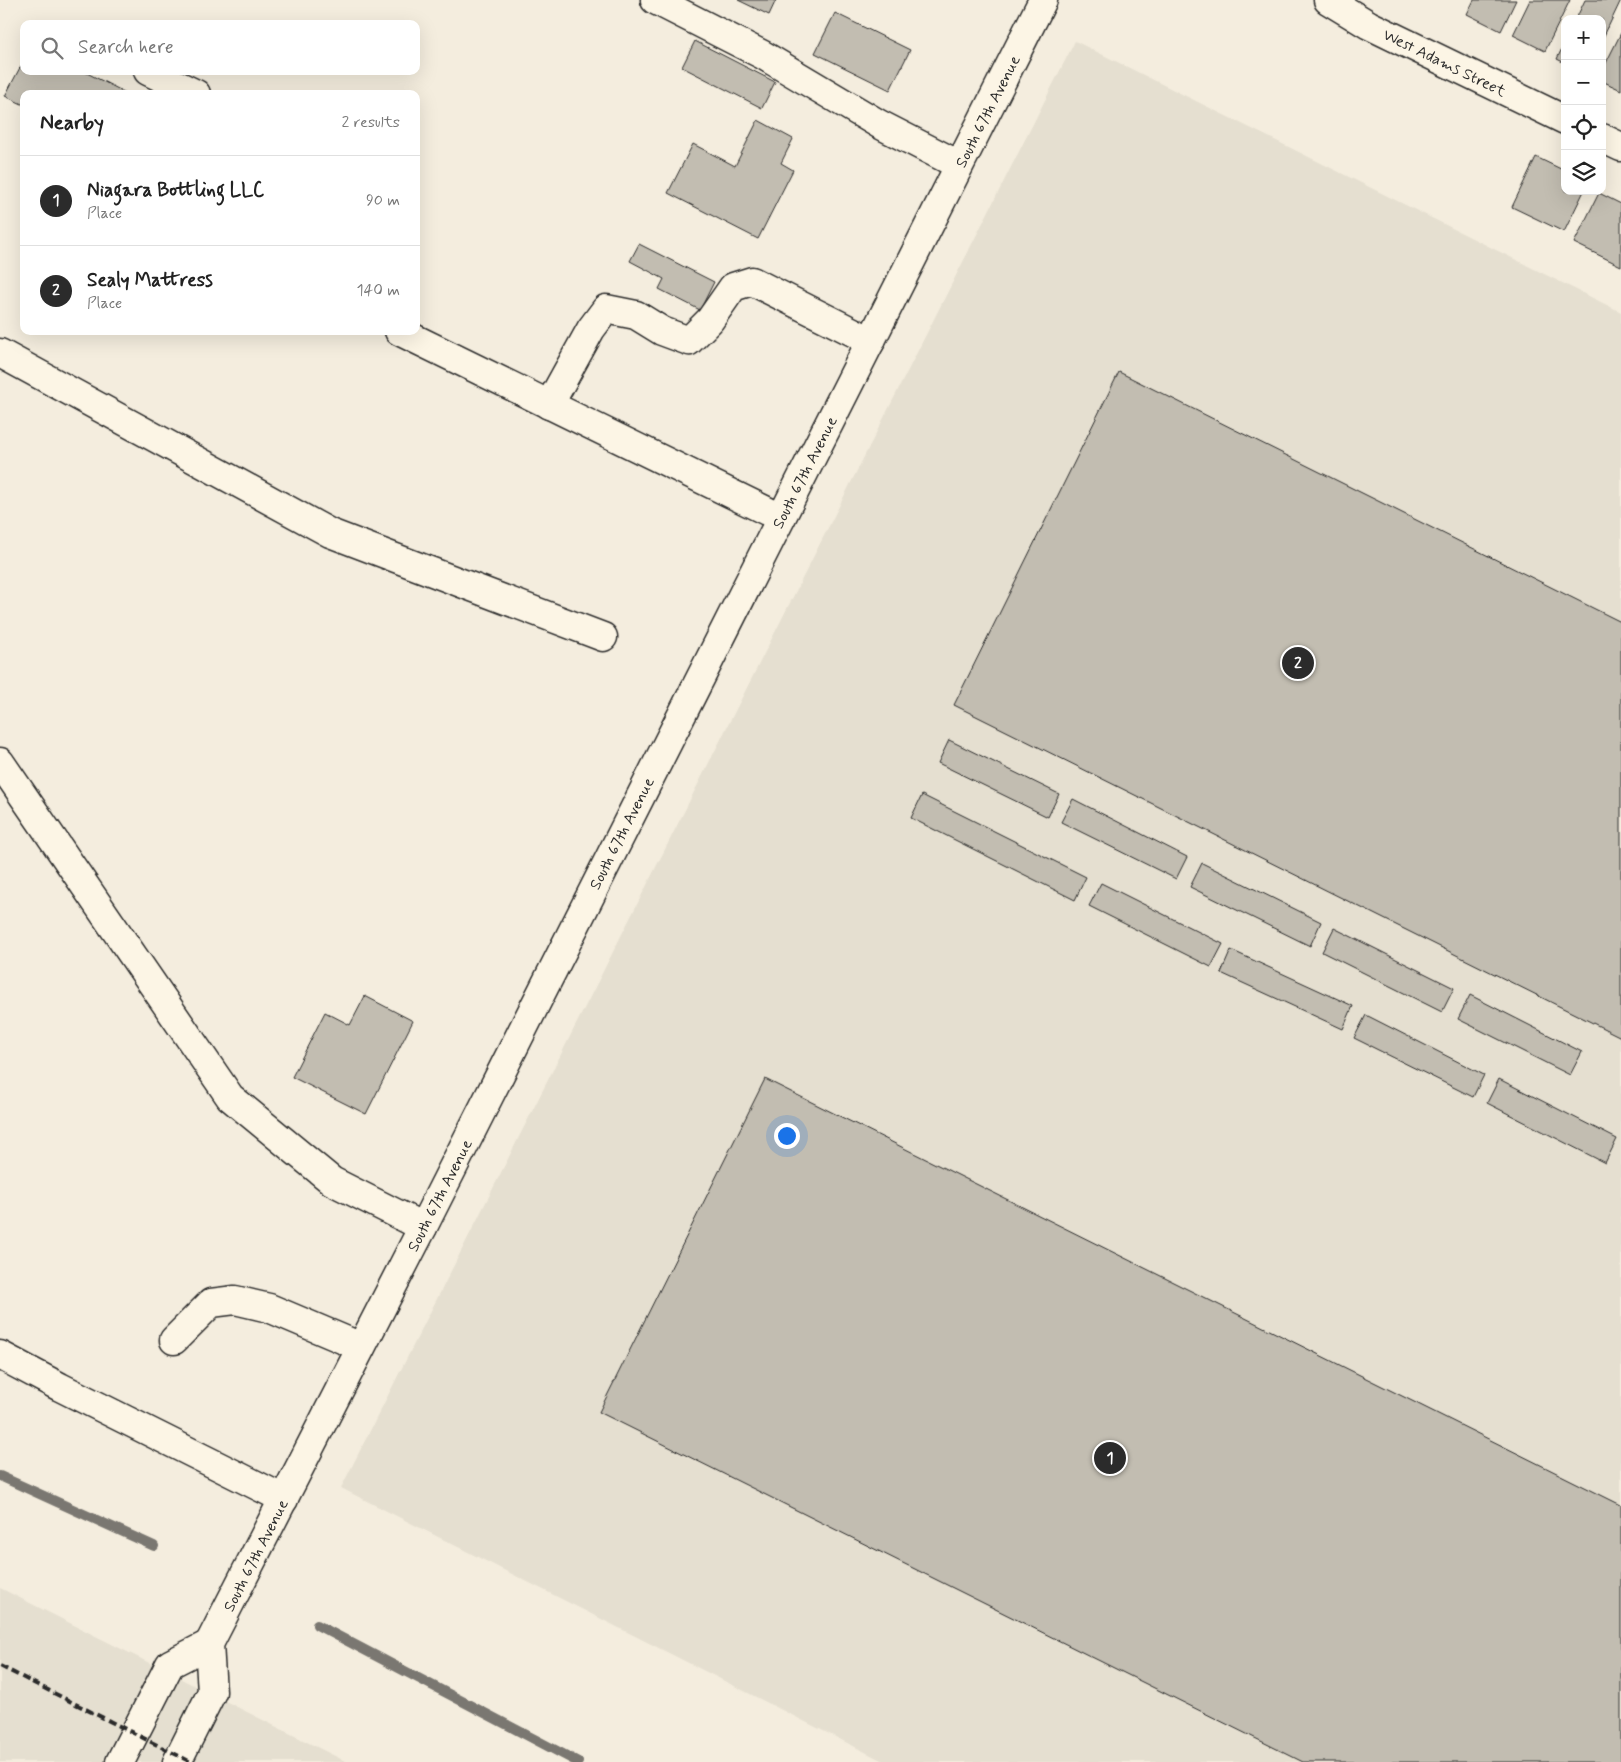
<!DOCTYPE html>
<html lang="en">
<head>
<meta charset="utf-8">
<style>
  body { margin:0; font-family:Mynerve,sans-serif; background:#f2f2f2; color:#222 }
  .controls { position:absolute; right:15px; top:15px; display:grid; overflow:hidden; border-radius:10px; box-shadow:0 5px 20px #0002 }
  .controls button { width:45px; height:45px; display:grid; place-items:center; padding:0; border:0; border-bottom:1px solid #e0e0e0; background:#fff; color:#222; font:25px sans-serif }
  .you { position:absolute; left:786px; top:1135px; width:18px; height:18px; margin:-12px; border:4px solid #fff; border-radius:50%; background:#1a73e8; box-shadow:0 0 0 8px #1a73e833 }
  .badge { display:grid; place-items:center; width:32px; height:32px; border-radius:50%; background:#2b2b2b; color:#fff; font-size:16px; font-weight:700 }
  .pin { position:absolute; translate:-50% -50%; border:2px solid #fff; box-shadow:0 1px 5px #0006 }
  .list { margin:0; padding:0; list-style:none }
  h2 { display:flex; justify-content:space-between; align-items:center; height:65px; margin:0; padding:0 20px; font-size:21px }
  h2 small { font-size:16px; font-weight:400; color:#767676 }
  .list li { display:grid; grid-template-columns:32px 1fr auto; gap:15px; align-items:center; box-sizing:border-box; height:90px; padding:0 20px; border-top:1px solid #e0e0e0 }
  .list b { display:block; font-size:19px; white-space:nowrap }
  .list p { margin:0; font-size:16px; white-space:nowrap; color:#767676 }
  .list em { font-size:16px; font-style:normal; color:#767676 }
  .icon { flex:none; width:28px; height:28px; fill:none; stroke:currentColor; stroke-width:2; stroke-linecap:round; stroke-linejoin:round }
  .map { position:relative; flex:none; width:1621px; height:1762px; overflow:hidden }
  .search { position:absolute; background:#fff; box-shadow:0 5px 20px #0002; left:20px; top:20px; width:400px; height:55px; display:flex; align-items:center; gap:12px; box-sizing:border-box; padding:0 18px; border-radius:10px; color:#767676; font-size:19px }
  .panel { position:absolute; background:#fff; box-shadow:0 5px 20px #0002; left:20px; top:90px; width:400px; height:245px; border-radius:10px }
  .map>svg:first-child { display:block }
  .built { fill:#e5dfd0 }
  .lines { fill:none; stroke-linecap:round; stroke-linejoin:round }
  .stream { stroke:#7a7771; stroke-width:10 }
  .building { fill:#c2bdb1; stroke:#2b2b2b }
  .minor-casing { stroke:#2b2b2b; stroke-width:31 }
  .major-casing { stroke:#2b2b2b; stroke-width:31 }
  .minor { stroke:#fcf5e5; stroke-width:28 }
  .major { stroke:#fcf5e5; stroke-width:28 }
  .rail { stroke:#2b2b2b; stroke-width:4; stroke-dasharray:8 4; stroke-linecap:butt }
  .labels { text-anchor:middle; stroke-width:4; stroke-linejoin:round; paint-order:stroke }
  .street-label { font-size:16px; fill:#2b2b2b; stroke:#fcf5e5 }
</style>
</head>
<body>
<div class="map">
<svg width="1621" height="1762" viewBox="0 0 1621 1762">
  <rect width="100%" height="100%" fill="#f4edde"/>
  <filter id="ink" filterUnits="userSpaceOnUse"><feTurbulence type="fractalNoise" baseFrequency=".02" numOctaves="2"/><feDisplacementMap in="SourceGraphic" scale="10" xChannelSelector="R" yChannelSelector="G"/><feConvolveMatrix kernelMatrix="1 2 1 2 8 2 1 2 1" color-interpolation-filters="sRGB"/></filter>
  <g filter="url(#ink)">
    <g class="built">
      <path d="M1075,41L1621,312V1762H885L341,1488Z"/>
      <path d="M0,1588L283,1730L347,1762H0Z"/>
    </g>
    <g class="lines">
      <g class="stream">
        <path d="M0,1476L154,1546"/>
        <path d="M317,1625L578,1762"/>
      </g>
    </g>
    <g class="building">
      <path d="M738,0H776L769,15Z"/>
      <path d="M1474,0H1516L1501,31L1467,14Z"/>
      <path d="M1530,0H1570L1545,51L1513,35Z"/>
      <path d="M1585,0H1621L1602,40V19H1576Z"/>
      <path d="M835,13L910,50L890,90L815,53Z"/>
      <path d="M1621,33V90L1602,81V71Z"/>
      <path d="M695,41L775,82L762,108L682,67Z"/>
      <path d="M1565,42V63L1557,59Z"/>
      <path d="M24,60V71H83L128,94H24V105L5,96Z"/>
      <path d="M758,120L793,139L781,163L793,170L758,239L668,193L693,144L735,166Z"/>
      <path d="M1536,157L1565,171V191H1584L1564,232L1512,207Z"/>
      <path d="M1599,193L1621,204V266L1574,243Z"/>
      <path d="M639,244L714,282L700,310L659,289L664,279L630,261Z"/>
      <path d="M1119,372L1621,622V1037L954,705Z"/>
      <path d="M949,740L1059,794L1048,817L938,763Z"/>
      <path d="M922,795L1086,877L1075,900L911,818Z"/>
      <path d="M1073,799L1187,857L1176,879L1061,822Z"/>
      <path d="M1202,863L1321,922L1310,946L1190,887Z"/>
      <path d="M1101,883L1223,944L1211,967L1089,906Z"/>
      <path d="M1334,928L1454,988L1442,1012L1322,952Z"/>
      <path d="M1231,950L1353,1006L1343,1029L1221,973Z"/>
      <path d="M1470,995L1582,1052L1570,1075L1458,1019Z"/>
      <path d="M365,996L413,1021L366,1114L292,1077L325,1012L350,1025Z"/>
      <path d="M1366,1015L1484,1075L1473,1097L1354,1038Z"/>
      <path d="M765,1079L1621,1505V1762H1303L599,1412Z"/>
      <path d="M1499,1079L1617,1139L1605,1163L1487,1103Z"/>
    </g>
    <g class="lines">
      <g class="minor-casing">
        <g id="minor">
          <path d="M655,0L763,55L879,124L959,165"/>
          <path d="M1328,0L1369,25L1565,120"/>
          <path d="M148,71L196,94"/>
          <path d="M1602,138L1621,147"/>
          <path d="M399,331L781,518"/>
          <path d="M0,353L330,533L603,637"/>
          <path d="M549,405L591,329L606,309L636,315L662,331L689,341L710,320L733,287L752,281L871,341"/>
          <path d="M0,762L230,1097L332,1181L423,1227"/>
          <path d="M174,1340L211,1303L235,1300L269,1308L361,1347"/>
          <path d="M0,1355L60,1387L284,1499"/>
        </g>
      </g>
      <g class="major-casing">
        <g id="major">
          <path d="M120,1762L170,1664L209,1644"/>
          <path d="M177,1762L212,1692L209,1644L423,1227L1043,0"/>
        </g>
      </g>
      <use href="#minor" class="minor"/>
      <use href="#major" class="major"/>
      <path class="rail" d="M0,1666L191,1762"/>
    </g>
  </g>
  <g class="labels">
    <g class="street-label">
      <text transform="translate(1445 62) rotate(26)" y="6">West Adams Street</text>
      <text transform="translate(987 111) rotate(-63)" y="6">South 67th Avenue</text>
      <text transform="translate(804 472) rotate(-63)" y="6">South 67th Avenue</text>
      <text transform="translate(621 833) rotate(-63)" y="6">South 67th Avenue</text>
      <text transform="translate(439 1195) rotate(-63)" y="6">South 67th Avenue</text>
      <text transform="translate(255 1555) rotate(-63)" y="6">South 67th Avenue</text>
    </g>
  </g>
</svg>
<div class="controls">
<button>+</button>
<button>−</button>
<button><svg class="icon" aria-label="locate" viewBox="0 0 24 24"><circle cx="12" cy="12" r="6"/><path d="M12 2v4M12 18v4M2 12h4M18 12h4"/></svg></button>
<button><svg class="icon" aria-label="layers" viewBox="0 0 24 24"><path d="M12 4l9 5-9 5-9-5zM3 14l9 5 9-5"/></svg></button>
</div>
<div class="you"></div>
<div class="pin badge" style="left:1110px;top:1458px">1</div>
<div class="pin badge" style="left:1298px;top:663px">2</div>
<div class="search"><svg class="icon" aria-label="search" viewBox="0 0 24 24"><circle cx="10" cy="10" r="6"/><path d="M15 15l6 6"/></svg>Search here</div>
<section class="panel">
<h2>Nearby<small>2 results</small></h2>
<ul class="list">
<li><span class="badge">1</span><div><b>Niagara Bottling LLC</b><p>Place</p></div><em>90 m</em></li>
<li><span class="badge">2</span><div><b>Sealy Mattress</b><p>Place</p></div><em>140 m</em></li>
</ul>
</section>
</div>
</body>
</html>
